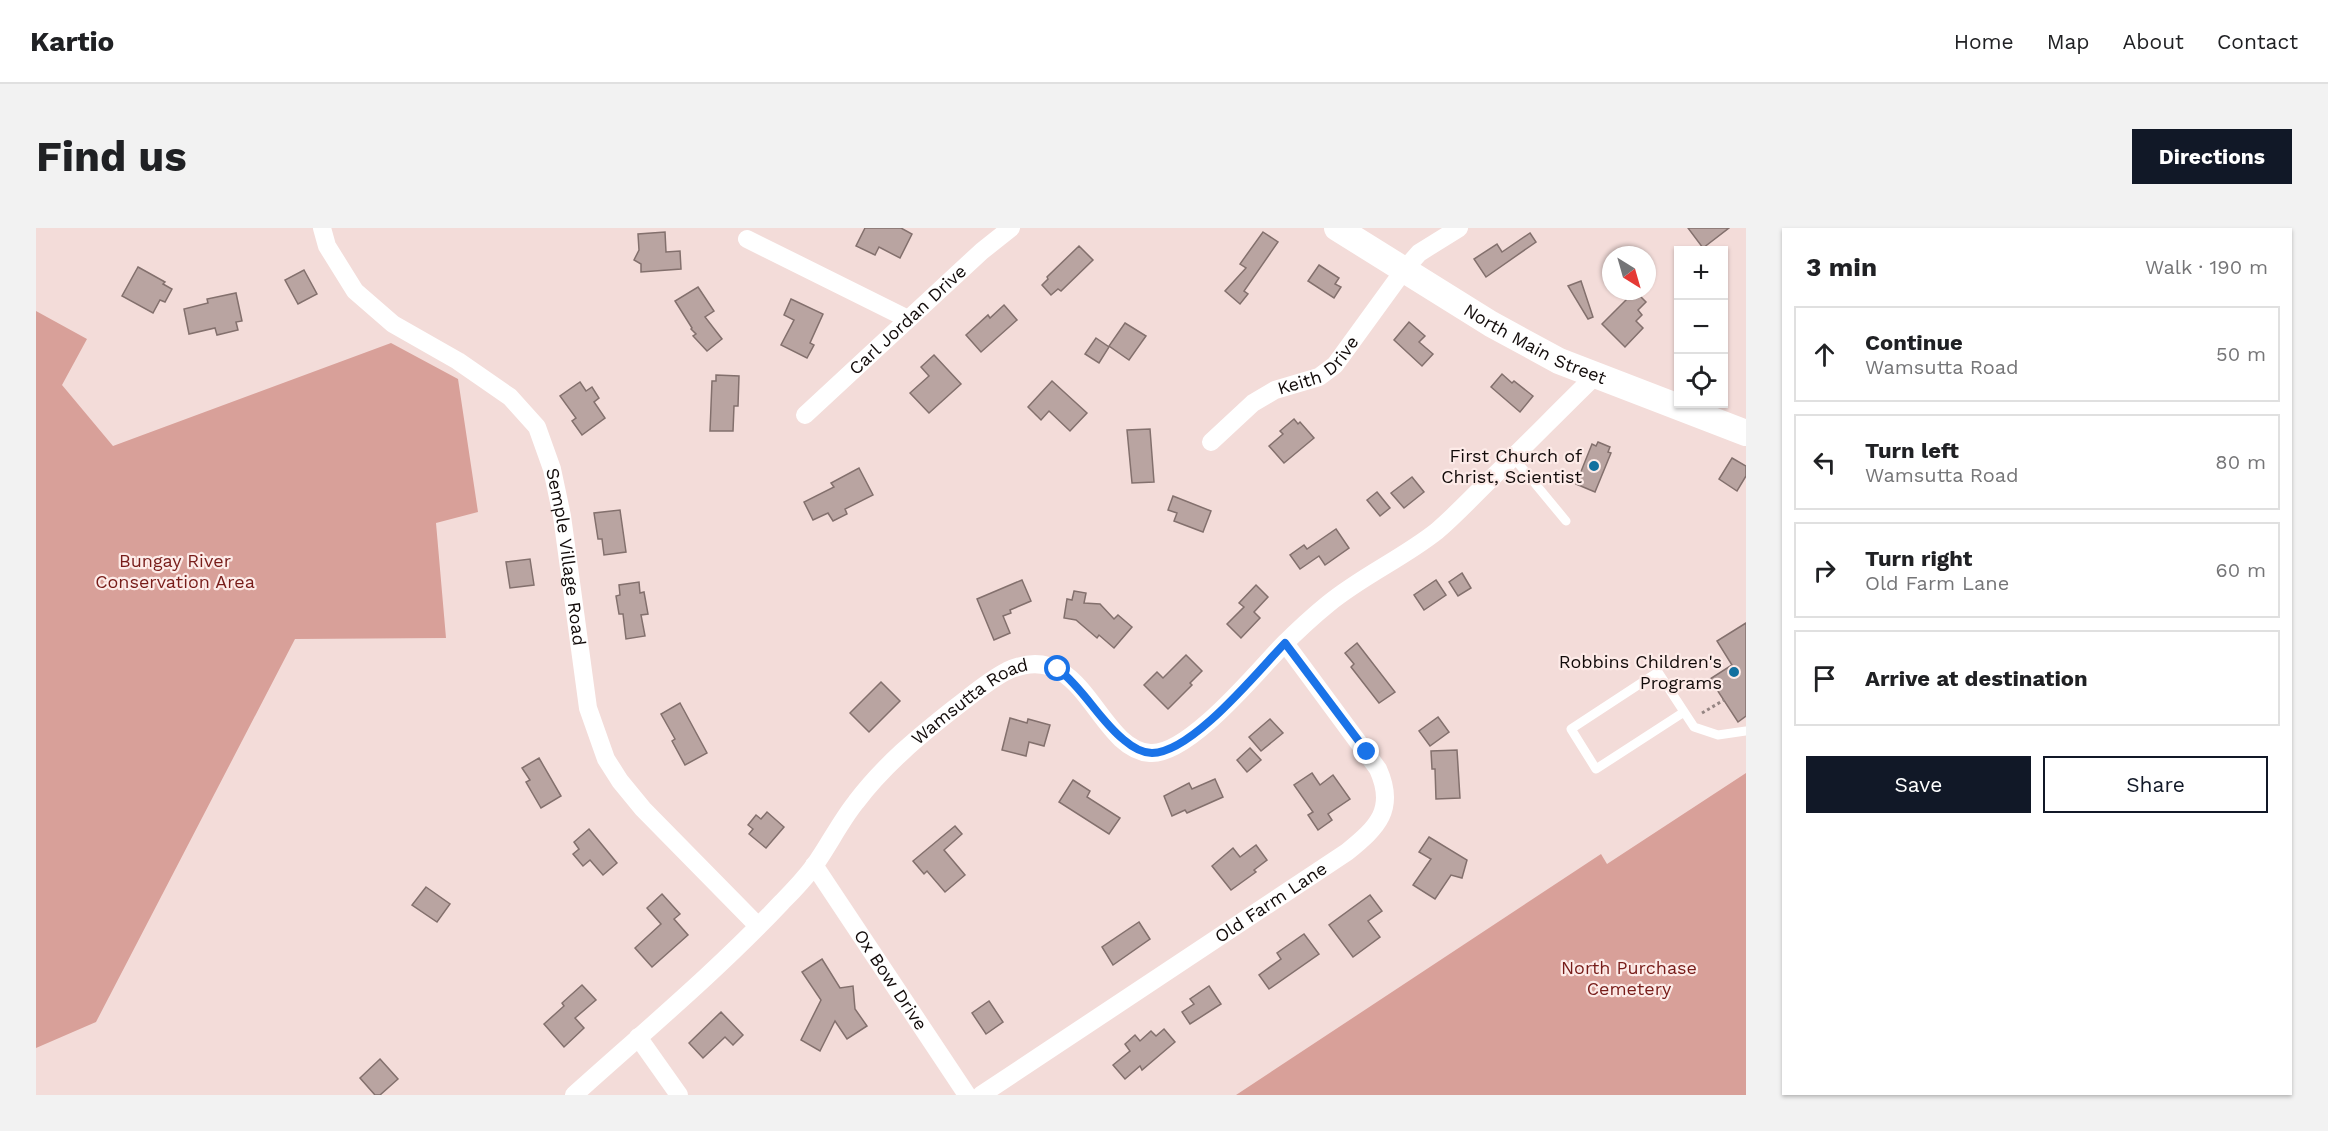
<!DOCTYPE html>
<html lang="en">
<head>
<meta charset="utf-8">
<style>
  body { margin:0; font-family:"Work Sans",sans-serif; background:#f2f2f2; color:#202124 }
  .controls { position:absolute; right:18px; top:18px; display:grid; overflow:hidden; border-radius:0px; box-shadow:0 2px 4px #0004 }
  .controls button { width:54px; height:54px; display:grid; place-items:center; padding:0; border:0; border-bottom:2px solid #e0e0e0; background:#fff; color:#202124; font:30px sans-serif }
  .compass { position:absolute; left:1566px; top:18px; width:54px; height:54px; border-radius:50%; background:#fff; box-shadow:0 2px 4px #0004; rotate:143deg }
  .stop { position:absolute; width:18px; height:18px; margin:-14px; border:4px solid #1a73e8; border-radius:50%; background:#fff }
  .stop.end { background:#1a73e8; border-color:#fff; box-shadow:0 2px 6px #0008 }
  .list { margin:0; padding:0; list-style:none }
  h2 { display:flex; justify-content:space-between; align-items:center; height:78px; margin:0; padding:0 24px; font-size:26px }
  h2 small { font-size:20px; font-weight:400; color:#757577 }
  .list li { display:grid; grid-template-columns:39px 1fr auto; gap:18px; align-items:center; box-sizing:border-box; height:96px; margin:0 12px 12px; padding:0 12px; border:2px solid #e0e0e0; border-radius:0px }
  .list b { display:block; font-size:22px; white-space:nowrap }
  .list p { margin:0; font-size:20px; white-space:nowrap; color:#757577 }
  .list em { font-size:20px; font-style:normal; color:#757577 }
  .actions { display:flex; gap:12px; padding:18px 24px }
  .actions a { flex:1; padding:14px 0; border:2px solid #111827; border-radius:0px; text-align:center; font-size:21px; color:#111827 }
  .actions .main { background:#111827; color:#fff }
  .icon { flex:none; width:33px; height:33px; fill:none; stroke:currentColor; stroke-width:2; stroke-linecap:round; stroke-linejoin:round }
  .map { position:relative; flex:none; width:1710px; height:867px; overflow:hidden; border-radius:0px }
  header { display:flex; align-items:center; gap:36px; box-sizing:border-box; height:84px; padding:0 30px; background:#fff; border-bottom:2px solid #e0e0e0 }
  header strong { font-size:28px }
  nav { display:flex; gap:33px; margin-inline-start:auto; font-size:21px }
  .intro { display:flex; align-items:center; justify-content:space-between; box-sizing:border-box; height:144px; padding:0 36px }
  h1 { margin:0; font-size:42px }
  .button { padding:15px 27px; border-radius:0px; background:#111827; color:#fff; font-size:21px; font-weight:700 }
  main { display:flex; gap:36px; padding:0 36px }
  aside { flex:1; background:#fff; border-radius:0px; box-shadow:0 2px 4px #0004 }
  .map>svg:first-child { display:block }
  .green { fill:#d8a099 }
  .building { fill:#b9a4a1; stroke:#83706d; stroke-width:1.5 }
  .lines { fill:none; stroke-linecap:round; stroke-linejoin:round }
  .path { stroke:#958583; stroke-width:3; stroke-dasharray:3 3; stroke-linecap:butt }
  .service { stroke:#fff; stroke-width:9 }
  .minor { stroke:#fff; stroke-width:18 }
  .secondary { stroke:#fff; stroke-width:26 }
  .route { stroke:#1a73e8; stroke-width:8 }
  .poi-dot { fill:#12709f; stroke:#fdebe8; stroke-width:2 }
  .labels { text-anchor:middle; stroke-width:4.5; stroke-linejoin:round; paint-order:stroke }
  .street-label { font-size:18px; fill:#120b0a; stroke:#fdebe8 }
  .poi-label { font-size:18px; fill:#120b0a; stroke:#fdebe8; text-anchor:end }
  .park-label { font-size:18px; fill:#771c19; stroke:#fdebe8 }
</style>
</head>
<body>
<header>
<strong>Kartio</strong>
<nav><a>Home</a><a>Map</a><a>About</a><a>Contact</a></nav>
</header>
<div class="intro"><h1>Find us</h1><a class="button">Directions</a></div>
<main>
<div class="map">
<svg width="1710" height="867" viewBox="0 0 1710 867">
  <rect width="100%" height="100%" fill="#f3dcd9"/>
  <g class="green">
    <path d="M0,83L51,111L26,157L77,218L355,115L422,151L442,284L400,295L410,410L259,411L60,794L0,820Z"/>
    <path d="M1710,545V867H1200L1565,626L1571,636Z"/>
  </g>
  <g class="building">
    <path d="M829,0H865L876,6L864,30L843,19L839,27L820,18Z"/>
    <path d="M1652,0H1693L1667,20Z"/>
    <path d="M629,4L630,24L644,23L645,41L605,44V36L598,32L603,22L602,6Z"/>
    <path d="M1227,4L1242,14L1208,63L1212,66L1204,76L1189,63L1210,40L1204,36Z"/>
    <path d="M1494,5L1500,14L1450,49L1438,31L1461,16L1466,24Z"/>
    <path d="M1043,18L1057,32L1025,63L1022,61L1015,67L1006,57L1012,51L1011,49Z"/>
    <path d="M1283,37L1303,50L1299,56L1305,59L1298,70L1272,53Z"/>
    <path d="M102,39L129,54L127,56L136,61L129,74L124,72L117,85L86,68Z"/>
    <path d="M268,42L281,66L262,76L249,52Z"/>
    <path d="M1545,53L1557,89L1552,91L1532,58Z"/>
    <path d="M662,59L678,83L669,89L686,111L671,123L657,108L660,106L655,101L656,100L639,73Z"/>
    <path d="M1599,63L1610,74L1602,82L1606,87L1600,93L1607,100L1589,119L1566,96Z"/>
    <path d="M200,65L206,93L200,94L202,102L181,107L179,100L153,106L148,81L172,75L171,71Z"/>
    <path d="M755,71L787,86L774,115L778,117L771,130L745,117L758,92L748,87Z"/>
    <path d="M968,77L981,92L945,124L930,107L952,87L954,90Z"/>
    <path d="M1373,94L1389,108L1383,114L1397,126L1386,138L1358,112Z"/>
    <path d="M1089,95L1110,108L1093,132L1073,118Z"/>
    <path d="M1060,110L1073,119L1063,135L1049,126Z"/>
    <path d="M898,127L925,156L893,185L874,165L893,148L885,139Z"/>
    <path d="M1466,146L1476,155L1478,153L1497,168L1484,184L1455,159Z"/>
    <path d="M680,147L703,148L702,178H698L697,203H674L676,153H680Z"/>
    <path d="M1016,153L1051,185L1034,203L1013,183L1005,192L992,179Z"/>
    <path d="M544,154L550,163L556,159L563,170L558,174L569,190L546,207L536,193L540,190L524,168Z"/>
    <path d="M1258,191L1262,196L1264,194L1278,210L1248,235L1233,218L1247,206L1244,203Z"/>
    <path d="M1114,201L1118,254L1096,255L1091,202Z"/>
    <path d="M1562,214L1574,219L1572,224L1575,225L1559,264L1540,256L1556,216L1560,218Z"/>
    <path d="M1696,230L1710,238V248L1701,263L1683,251Z"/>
    <path d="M823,240L837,267L809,281L811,286L797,293L792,285L777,292L768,274L798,259L795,255Z"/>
    <path d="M1376,249L1388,264L1368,280L1355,265Z"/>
    <path d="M1341,264L1354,280L1344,288L1331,272Z"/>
    <path d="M1137,268L1175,283L1167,304L1138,293L1141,285L1132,282Z"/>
    <path d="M584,282L590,324L568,327L566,311H562L558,285Z"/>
    <path d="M1300,301L1313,320L1289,337L1283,328L1264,341L1254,327L1268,317L1271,321Z"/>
    <path d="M494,331L498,357L474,360L470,334Z"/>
    <path d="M1426,345L1435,360L1422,368L1413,354Z"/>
    <path d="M986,352L995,373L974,382L975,385L967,388L974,405L958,412L941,371Z"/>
    <path d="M1400,352L1410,367L1388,382L1378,367Z"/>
    <path d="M603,354L604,365L608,364L612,386L605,387L609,408L590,411L587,386H583L580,368L584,367L583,357Z"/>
    <path d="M1220,357L1232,369L1218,384L1224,390L1205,410L1191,396L1208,379L1203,375Z"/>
    <path d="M1038,363L1050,365L1048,375L1064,376L1078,391L1082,387L1096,399L1078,420L1063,407L1061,410L1040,392L1028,390L1031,371L1036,372Z"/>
    <path d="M1710,395V488L1702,494L1674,451L1696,437L1681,413Z"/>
    <path d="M1321,415L1359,464L1343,475L1315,439L1318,436L1309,425Z"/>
    <path d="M1150,427L1166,443L1154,455L1156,457L1132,481L1108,457L1121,444L1127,450Z"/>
    <path d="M845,454L864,473L833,504L814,485Z"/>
    <path d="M644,475L671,525L649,537L636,513L639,511L625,486Z"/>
    <path d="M1402,489L1413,504L1394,518L1383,503Z"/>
    <path d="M974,490L991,495L992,491L1014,497L1008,518L993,514L990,528L966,522Z"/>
    <path d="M1234,491L1247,505L1225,523L1213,509Z"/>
    <path d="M1214,520L1225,532L1211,544L1201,532Z"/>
    <path d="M1421,522L1424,570L1400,571L1399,541H1396L1395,523Z"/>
    <path d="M503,530L525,568L505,580L490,554L494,552L486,540Z"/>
    <path d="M1276,545L1284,557L1297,547L1314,571L1292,586L1296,592L1282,602L1272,587L1277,584L1258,557Z"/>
    <path d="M1179,551L1187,569L1151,585L1149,582L1136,588L1128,568L1153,555L1156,561Z"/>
    <path d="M1037,552L1054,563L1051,569L1084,590L1073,606L1023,574Z"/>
    <path d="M731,584L748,599L730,620L713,606L717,601L712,597L720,587L725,591Z"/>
    <path d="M919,598L926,606L908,622L929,647L909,664L891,643L888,646L877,633Z"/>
    <path d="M553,601L581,635L567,647L554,632L547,638L537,626L543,621L538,614Z"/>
    <path d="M1393,609L1431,632L1426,650L1415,647L1399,671L1377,657L1395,631L1383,624Z"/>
    <path d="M1220,617L1231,632L1218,642L1220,644L1195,662L1176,638L1197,620L1204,629Z"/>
    <path d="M390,659L414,676L401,694L376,677Z"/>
    <path d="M626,666L644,686L638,691L652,707L616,739L599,720L625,696L611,680Z"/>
    <path d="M1334,667L1346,683L1332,693L1344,709L1317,729L1293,697Z"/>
    <path d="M1103,694L1114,711L1077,737L1066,719Z"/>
    <path d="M1268,706L1283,726L1233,761L1223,747L1245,731L1241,725Z"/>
    <path d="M786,731L804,760L817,758L819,781L831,798L811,811L799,793L784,823L765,812L785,772L766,744Z"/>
    <path d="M546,757L560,772L539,790L548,800L528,819L508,796L528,778L526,775Z"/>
    <path d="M1173,758L1185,776L1154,796L1146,784L1158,776L1154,771Z"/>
    <path d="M953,773L967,794L950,806L936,785Z"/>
    <path d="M685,784L707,807L697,817L689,809L667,830L653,815Z"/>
    <path d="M1128,801L1139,814L1106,842L1104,838L1089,851L1077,837L1094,823L1089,816L1099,807L1104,813L1115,803L1120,808Z"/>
    <path d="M344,831L362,851L344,867H339L324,850Z"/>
  </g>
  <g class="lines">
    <path class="path" d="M1666,485L1688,472"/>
    <g class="service">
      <path d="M1477,229L1530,293"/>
      <path d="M1648,484L1560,541L1535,501L1622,444L1658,499L1682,507L1710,503"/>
    </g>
    <g class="minor">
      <path id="s1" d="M286,0L291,18L319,63L357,96L422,133L474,169L501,199L516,241L526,288L552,480L570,531L584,553L607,581L722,698"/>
      <path d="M711,11L872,91"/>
      <path id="s2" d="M769,187L946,23L975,0"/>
      <path id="s3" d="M1175,214L1217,175L1239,162L1283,149L1299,137L1368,42L1383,25L1423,0"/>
      <path id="s4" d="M778,637L931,867"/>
      <path d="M602,809L643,867"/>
      <path id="s5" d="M538,867C608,804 682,742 746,674C757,663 769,650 778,638C793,617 804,594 820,574C848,537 883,508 920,479C936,467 953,452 971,443C1048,407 1060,521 1114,525C1152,528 1220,445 1246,418C1260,404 1276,389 1292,376C1326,348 1367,330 1401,303C1422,285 1441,264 1461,245C1494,213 1526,180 1559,148"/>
      <path id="s6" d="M945,867L1311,624C1342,599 1360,581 1342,541L1249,415"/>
    </g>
    <path class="secondary" id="s7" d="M1301,0L1455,96L1523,133L1710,205"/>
  </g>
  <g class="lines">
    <path class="route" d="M1022,441C1048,461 1063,492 1088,512C1095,518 1106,525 1116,525C1156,525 1222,443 1249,415L1331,524"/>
  </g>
  <g class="poi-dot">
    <circle cx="1558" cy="238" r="6"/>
    <circle cx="1698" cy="444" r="6"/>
  </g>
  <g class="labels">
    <g class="street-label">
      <text dy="6" stroke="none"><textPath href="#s2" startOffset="140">Carl Jordan Drive</textPath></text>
      <text dy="6" stroke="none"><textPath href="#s7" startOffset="230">North Main Street</textPath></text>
      <text dy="6" stroke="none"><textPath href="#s3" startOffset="134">Keith Drive</textPath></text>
      <text dy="6" stroke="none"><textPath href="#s1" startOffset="434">Semple Village Road</textPath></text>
      <text dy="6" stroke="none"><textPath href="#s5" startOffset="562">Wamsutta Road</textPath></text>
      <text dy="6" stroke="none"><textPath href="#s6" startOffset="348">Old Farm Lane</textPath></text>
      <text dy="6" stroke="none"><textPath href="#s4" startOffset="138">Ox Bow Drive</textPath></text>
    </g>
    <g class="poi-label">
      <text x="1546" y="234">First Church of<tspan x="1546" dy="21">Christ, Scientist</tspan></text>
      <text x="1686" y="440">Robbins Children's<tspan x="1686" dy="21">Programs</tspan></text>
    </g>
    <g class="park-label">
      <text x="139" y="339">Bungay River<tspan x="139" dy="21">Conservation Area</tspan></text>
      <text x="1593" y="746">North Purchase<tspan x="1593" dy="21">Cemetery</tspan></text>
    </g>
  </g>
</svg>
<div class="controls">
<button>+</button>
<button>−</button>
<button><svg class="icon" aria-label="locate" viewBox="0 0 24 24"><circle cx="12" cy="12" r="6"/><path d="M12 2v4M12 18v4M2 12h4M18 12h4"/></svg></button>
</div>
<svg class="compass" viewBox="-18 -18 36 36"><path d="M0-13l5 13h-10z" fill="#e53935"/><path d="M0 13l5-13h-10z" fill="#757577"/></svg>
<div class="stop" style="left:1022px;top:441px"></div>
<div class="stop end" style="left:1331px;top:524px"></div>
</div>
<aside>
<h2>3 min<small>Walk · 190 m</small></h2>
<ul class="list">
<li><svg class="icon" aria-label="ahead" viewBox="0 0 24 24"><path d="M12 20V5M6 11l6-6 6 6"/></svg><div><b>Continue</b><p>Wamsutta Road</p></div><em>50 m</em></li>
<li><svg class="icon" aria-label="left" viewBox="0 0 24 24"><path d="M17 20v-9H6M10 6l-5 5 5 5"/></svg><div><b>Turn left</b><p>Wamsutta Road</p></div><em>80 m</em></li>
<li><svg class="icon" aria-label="right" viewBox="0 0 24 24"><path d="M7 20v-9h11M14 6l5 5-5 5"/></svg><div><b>Turn right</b><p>Old Farm Lane</p></div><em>60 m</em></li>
<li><svg class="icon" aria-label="arrive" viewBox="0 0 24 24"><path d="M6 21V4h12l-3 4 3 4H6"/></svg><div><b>Arrive at destination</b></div></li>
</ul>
<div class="actions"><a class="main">Save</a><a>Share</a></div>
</aside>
</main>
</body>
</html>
